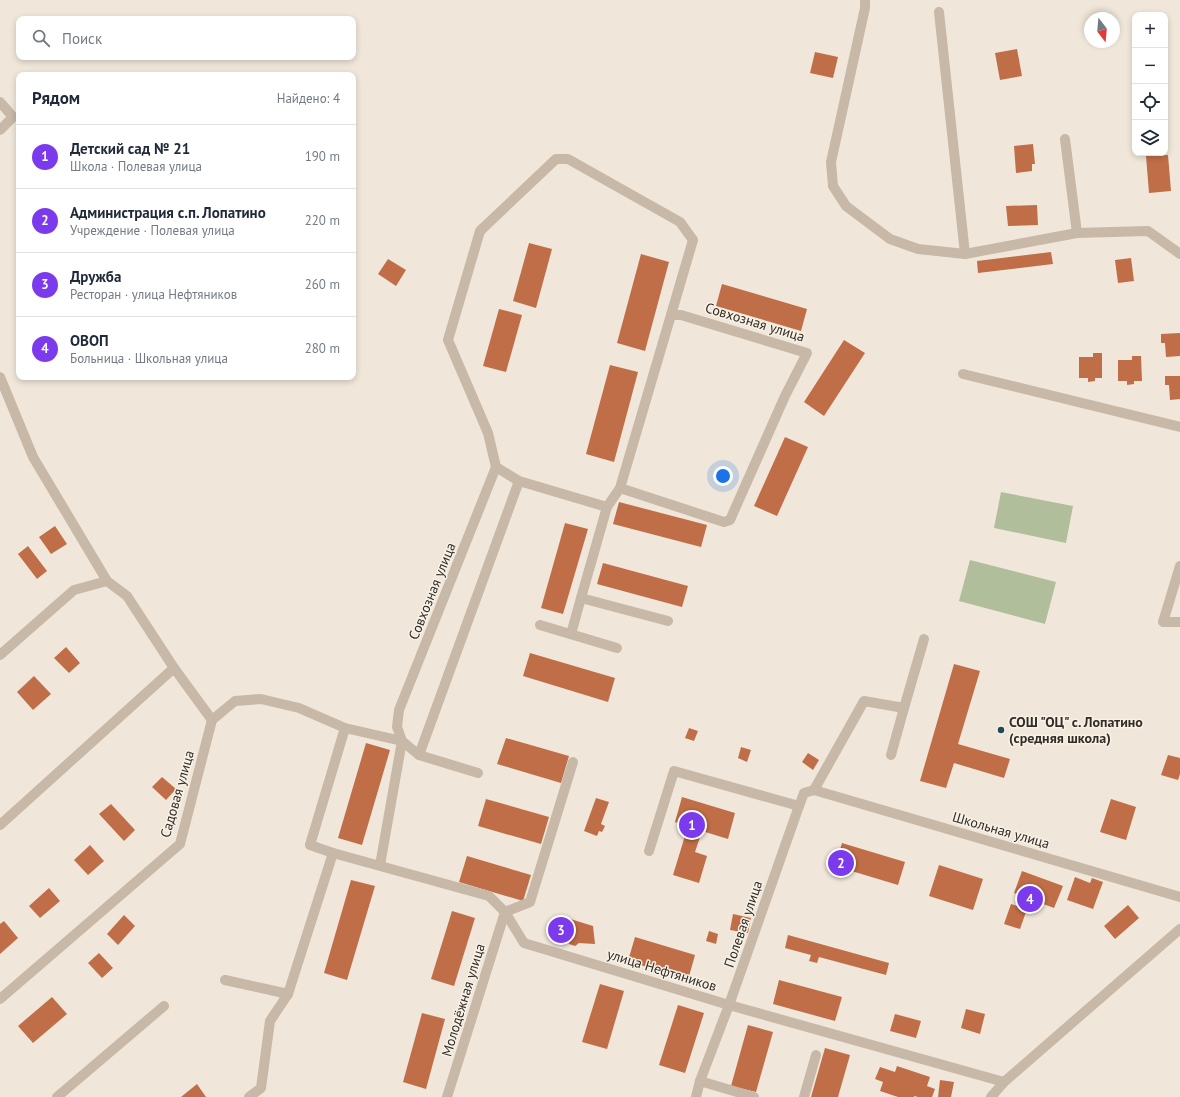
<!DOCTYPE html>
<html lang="ru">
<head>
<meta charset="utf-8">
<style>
  body { margin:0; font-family:"PT Sans",sans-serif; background:#f2f2f3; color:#1f2937 }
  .controls { position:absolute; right:12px; top:12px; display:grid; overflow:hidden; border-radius:8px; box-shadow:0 2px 6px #0003 }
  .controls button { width:36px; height:36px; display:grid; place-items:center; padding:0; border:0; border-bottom:1px solid #e0e1e3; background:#fff; color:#1f2937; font:20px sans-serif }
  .compass { position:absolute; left:1084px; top:12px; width:36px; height:36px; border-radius:50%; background:#fff; box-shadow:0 2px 6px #0003; rotate:164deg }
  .you { position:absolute; left:723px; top:476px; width:14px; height:14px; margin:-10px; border:3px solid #fff; border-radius:50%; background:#1a73e8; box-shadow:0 0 0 6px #1a73e833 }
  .badge { display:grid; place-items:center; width:26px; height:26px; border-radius:50%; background:#7c3aed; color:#fff; font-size:13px; font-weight:700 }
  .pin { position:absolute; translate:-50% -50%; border:2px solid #fff; box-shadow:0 1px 4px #0006 }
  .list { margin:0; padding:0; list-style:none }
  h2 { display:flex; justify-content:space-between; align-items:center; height:52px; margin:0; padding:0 16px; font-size:17px }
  h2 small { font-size:13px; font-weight:400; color:#747a83 }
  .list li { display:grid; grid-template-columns:26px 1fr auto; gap:12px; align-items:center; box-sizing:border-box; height:64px; padding:0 16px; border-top:1px solid #e0e1e3 }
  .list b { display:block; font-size:15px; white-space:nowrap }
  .list p { margin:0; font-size:13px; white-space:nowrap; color:#747a83 }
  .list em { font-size:13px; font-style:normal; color:#747a83 }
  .icon { flex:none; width:22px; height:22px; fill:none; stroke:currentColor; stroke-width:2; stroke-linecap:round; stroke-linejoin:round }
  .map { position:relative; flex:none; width:1180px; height:1097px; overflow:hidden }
  .search { position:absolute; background:#fff; box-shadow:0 2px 6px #0003; left:16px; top:16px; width:340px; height:44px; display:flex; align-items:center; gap:10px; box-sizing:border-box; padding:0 14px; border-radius:8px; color:#747a83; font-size:15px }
  .panel { position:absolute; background:#fff; box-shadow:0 2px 6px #0003; left:16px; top:72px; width:340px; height:308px; border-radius:8px }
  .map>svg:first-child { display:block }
  .park { fill:#b0be9b }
  .building { fill:#c06e48 }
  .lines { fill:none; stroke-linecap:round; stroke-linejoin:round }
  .minor { stroke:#c7b8a7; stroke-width:10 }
  .poi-dot { fill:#1f4c53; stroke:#f8f1e6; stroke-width:1.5 }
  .labels { text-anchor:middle; stroke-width:3; stroke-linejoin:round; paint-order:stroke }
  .street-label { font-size:14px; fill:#342c27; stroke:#f8f1e6 }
  .poi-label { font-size:14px; font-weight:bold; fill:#342c27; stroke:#f8f1e6; text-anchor:start }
</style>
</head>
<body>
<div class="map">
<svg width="1180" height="1097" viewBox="0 0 1180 1097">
  <rect width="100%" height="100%" fill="#f0e7da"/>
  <g class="park">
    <path d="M1001,492L1073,506L1066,543L994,528Z"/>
    <path d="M970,560L1056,582L1045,624L959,601Z"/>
  </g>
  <g class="building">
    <path d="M1017,49L1022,76L1000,80L995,53Z"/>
    <path d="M815,52L838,57L833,78L810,73Z"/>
    <path d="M1033,144L1035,164H1032V171L1016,173L1014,146Z"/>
    <path d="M1168,155L1171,191L1149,193L1146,156Z"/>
    <path d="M1037,205L1038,225L1008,226L1006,206Z"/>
    <path d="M529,243L552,249L536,308L513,301Z"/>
    <path d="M1051,252L1053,264L978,273L977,261Z"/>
    <path d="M641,254L669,262L645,351L617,343Z"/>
    <path d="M1131,258L1134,281L1118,283L1115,260Z"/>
    <path d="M388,259L406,270L396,286L378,274Z"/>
    <path d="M722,284L807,309L801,331L716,306Z"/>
    <path d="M499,309L522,315L506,372L483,366Z"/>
    <path d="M1180,333V356L1166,357L1165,343H1161V334Z"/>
    <path d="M844,340L865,353L824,416L804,402Z"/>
    <path d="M1093,353H1102V378H1095V381L1088,382V378H1079V357H1093Z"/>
    <path d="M1132,356H1141L1142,381H1134V384L1127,385V381H1118V360H1132Z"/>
    <path d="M610,365L638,372L614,462L586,454Z"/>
    <path d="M1165,376H1180V399L1170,400L1169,385H1165Z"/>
    <path d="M785,437L808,447L777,516L754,506Z"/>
    <path d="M619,502L707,525L701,547L613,524Z"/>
    <path d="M565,523L588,529L563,614L541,608Z"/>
    <path d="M55,526L67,544L51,554L39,537Z"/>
    <path d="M28,546L47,571L37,579L18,554Z"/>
    <path d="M603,563L688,586L682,607L597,584Z"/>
    <path d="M66,647L80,663L69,673L54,658Z"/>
    <path d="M530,653L615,678L608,702L523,676Z"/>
    <path d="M954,664L980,671L958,744L1010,759L1004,778L954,763L946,788L920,781Z"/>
    <path d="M34,676L51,694L33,710L17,692Z"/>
    <path d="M689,728L698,731L694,741L685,738Z"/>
    <path d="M506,738L569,756L561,783L497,764Z"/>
    <path d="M366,743L390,750L362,845L338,838Z"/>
    <path d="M741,747L751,750L747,762L738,758Z"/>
    <path d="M808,753L819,760L813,770L802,762Z"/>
    <path d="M1168,755L1180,758V774L1178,780L1161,775Z"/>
    <path d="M162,777L176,789L166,800L152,787Z"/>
    <path d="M682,797L735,813L728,839L702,831L695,852L707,856L699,883L673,875L688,826L675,822Z"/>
    <path d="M596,798L609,802L601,824L605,826L602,832L599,831L597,836L584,831Z"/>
    <path d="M486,799L549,817L541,844L478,826Z"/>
    <path d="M1111,799L1136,807L1126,840L1100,832Z"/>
    <path d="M111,804L135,830L124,841L99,814Z"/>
    <path d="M842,843L905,862L898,885L835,866Z"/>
    <path d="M90,845L104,861L88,875L74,860Z"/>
    <path d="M467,856L531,875L523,901L459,882Z"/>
    <path d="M939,865L983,879L973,910L929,896Z"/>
    <path d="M1022,871L1063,886L1054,908L1014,893Z"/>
    <path d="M1075,877L1090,883L1092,878L1103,882L1093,909L1067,900Z"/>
    <path d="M351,880L375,886L347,980L324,973Z"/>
    <path d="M49,888L60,901L40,918L29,906Z"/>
    <path d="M1011,904L1027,909L1020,929L1004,924Z"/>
    <path d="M1128,905L1139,918L1115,939L1104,926Z"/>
    <path d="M452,911L475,918L454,986L431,979Z"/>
    <path d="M733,914L751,918L748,933L730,930Z"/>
    <path d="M124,915L135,926L118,945L107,934Z"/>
    <path d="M564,917L593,926L595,944L579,943L575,946L569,944L567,939L555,931Z"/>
    <path d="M4,921L18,938L0,954V924Z"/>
    <path d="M709,931L718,934L716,944L706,941Z"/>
    <path d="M788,935L889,963L886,975L819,957L817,963L809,961L811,955L785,948Z"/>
    <path d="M635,937L695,955L688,980L628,961Z"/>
    <path d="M99,953L113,968L102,978L88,963Z"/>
    <path d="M779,980L842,997L835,1021L773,1004Z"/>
    <path d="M600,984L624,991L607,1049L582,1042Z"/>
    <path d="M52,997L67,1014L33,1043L18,1026Z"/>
    <path d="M678,1005L704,1013L685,1073L659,1065Z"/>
    <path d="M966,1009L985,1014L980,1034L961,1028Z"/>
    <path d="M422,1013L445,1019L426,1089L403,1082Z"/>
    <path d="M895,1014L921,1021L916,1038L890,1031Z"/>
    <path d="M748,1025L773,1032L756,1092L731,1086Z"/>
    <path d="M825,1048L850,1055L838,1097H811Z"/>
    <path d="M897,1066L930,1077L927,1086L935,1089L932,1097H918L914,1096V1097H898L880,1091L883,1082L875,1079L880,1067L895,1072Z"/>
    <path d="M940,1080L954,1082L951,1097H938Z"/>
    <path d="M197,1084L206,1097H181Z"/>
  </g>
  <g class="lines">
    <g class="minor">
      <path d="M865,0V8L831,162L833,186L846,206L890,239L918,249L965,254L1077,233"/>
      <path d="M939,12L965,254"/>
      <path d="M0,102L13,117L0,130"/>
      <path d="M1065,139L1077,233L1148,231L1180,254"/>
      <path d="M963,374L1180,427"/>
      <path d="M0,377L33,457L107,581"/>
      <path d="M496,467L488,433L448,340L480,231L556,159H568L680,222L693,240L671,315"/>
      <path d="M607,507L581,598L668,621"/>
      <path d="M1180,566L1163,622H1180"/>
      <path d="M540,625L617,648"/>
      <path d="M571,634L581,598"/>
      <path d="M0,655L74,590L107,581L127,596L174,668L212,720"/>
      <path d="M345,728L310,845L333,853L489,896L505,912L524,943L729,1005L1004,1082"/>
      <path d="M419,755L519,481"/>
      <path d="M891,755L904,708"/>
      <path d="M814,790L1180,897"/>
      <path d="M814,790L864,701L904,708L924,639"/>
      <path d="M0,825L174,668"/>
      <path d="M649,851L674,771L799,806"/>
      <path d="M380,865L402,741L397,727L399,710L496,467L519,481L607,507L620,488L724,522L730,520L785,396L807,353L681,315H671L620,488"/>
      <path d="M225,980L288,994L333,853"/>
      <path d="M0,999L180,844L212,720L235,701L261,699L299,708L345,728L402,741L419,755L478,773"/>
      <path d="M700,1081L754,1097"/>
      <path d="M57,1097L164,1006"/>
      <path d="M249,1097L261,1088L270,1021L288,994"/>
      <path d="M447,1097L505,912L530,902L573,762"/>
      <path d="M696,1097L700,1081L729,1005L799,806L804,793L814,790"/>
      <path d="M804,1097L816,1055"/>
      <path d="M991,1097L1004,1082L1180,929"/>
    </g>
  </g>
  <circle class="poi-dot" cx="1001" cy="730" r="4"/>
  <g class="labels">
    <g class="street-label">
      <text transform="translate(755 322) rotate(17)" y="5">Совхозная улица</text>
      <text transform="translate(432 591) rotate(-68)" y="5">Совхозная улица</text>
      <text transform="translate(177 794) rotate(-74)" y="5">Садовая улица</text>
      <text transform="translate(1001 830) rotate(16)" y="5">Школьная улица</text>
      <text transform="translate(743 924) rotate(-71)" y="5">Полевая улица</text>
      <text transform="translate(662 970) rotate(17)" y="5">улица Нефтяников</text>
      <text transform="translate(463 1000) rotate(-73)" y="5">Молодёжная улица</text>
    </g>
    <g class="poi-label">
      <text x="1009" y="727">СОШ "ОЦ" с. Лопатино<tspan x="1009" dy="16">(средняя школа)</tspan></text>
    </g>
  </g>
</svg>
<div class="controls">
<button>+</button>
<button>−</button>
<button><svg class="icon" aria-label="locate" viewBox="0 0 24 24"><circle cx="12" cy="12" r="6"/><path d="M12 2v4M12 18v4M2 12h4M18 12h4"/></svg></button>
<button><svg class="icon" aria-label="layers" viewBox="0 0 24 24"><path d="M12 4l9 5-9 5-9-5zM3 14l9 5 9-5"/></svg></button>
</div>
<svg class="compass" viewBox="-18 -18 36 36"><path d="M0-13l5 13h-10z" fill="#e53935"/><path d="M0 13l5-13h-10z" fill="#747a83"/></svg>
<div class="you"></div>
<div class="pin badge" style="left:692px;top:825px">1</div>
<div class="pin badge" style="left:841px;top:863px">2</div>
<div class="pin badge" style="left:561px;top:930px">3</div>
<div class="pin badge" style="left:1030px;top:899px">4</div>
<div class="search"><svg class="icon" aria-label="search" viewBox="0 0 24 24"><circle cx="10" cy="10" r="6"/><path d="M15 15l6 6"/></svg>Поиск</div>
<section class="panel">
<h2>Рядом<small>Найдено: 4</small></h2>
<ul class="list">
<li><span class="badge">1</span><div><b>Детский сад № 21</b><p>Школа · Полевая улица</p></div><em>190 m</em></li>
<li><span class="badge">2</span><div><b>Администрация с.п. Лопатино</b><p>Учреждение · Полевая улица</p></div><em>220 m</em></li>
<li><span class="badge">3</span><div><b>Дружба</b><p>Ресторан · улица Нефтяников</p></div><em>260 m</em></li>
<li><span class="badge">4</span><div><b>ОВОП</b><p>Больница · Школьная улица</p></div><em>280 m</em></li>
</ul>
</section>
</div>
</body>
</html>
